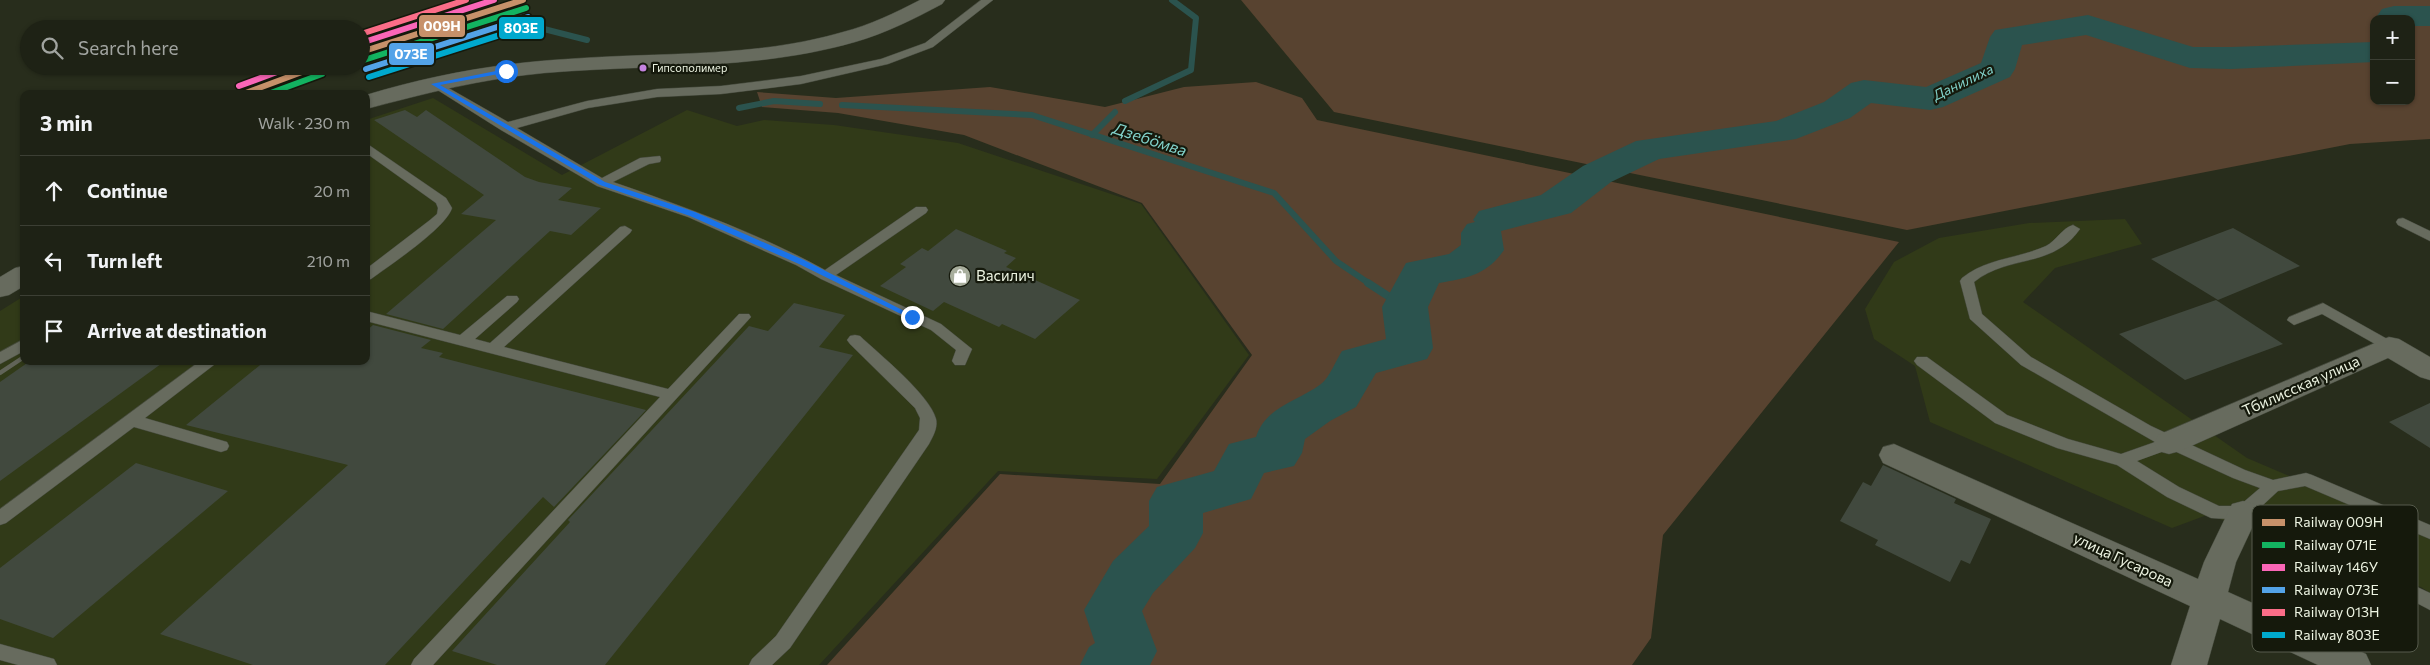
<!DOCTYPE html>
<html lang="en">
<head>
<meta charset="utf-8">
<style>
  body { margin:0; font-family:Commissioner,sans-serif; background:#262a1e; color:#f1f3f6 }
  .controls { position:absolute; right:15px; top:15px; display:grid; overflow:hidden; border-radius:10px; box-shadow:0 1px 4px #0004 }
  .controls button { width:45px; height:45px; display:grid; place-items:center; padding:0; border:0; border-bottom:1px solid #3c3f34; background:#1e2215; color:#f1f3f6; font:25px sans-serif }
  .stop { position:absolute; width:15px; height:15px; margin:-11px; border:4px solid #1a73e8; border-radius:50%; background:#fff }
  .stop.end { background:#1a73e8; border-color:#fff; box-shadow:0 1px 5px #0008 }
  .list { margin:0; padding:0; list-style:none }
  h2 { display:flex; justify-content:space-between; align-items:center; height:65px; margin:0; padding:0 20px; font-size:21px }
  h2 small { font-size:16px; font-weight:400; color:#a1a4a0 }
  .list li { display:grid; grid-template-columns:32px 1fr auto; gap:15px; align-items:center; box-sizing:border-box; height:70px; padding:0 20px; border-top:1px solid #3c3f34 }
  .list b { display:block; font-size:19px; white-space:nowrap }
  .list em { font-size:16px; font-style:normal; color:#a1a4a0 }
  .icon { flex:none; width:28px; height:28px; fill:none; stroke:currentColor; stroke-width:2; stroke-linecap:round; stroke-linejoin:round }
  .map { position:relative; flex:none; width:2430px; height:665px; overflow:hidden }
  .search { position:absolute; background:#1e2215; box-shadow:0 1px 4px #0004; left:20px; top:20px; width:350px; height:55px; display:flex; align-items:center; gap:12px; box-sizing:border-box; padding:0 18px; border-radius:28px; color:#a1a4a0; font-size:19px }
  .panel { position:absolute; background:#1e2215; box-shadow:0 1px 4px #0004; left:20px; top:90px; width:350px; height:275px; border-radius:10px }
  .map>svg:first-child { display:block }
  .built { fill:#313a18 }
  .green { fill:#584330; fill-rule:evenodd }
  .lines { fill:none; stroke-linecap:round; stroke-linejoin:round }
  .stream-far1 { stroke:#2b534e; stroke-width:6 }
  .stream { stroke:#2b534e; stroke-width:8 }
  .river { fill:#2b534e; fill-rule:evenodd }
  .building { fill:#41493e }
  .service-casing { stroke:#44493c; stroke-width:1 }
  .minor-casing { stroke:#44493c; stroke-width:1 }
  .secondary-casing { stroke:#44493c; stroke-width:1 }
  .service { fill:#676b5e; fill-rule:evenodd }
  .minor { fill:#676b5e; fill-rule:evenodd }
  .secondary { fill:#676b5e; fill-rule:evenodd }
  .rail { stroke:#616458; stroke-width:4.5 }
  .rail-1-casing { stroke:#15190c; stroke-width:9 }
  .rail-2-casing { stroke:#15190c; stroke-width:9 }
  .rail-3-casing { stroke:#15190c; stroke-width:9 }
  .rail-4-casing { stroke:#15190c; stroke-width:9 }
  .rail-5-casing { stroke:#15190c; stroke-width:9 }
  .rail-6-casing { stroke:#15190c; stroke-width:9 }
  .rail-1 { stroke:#c7916a; stroke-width:6 }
  .rail-2 { stroke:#13b361; stroke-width:6 }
  .rail-3 { stroke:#fa66b7; stroke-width:6 }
  .rail-4 { stroke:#53a3e8; stroke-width:6 }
  .rail-5 { stroke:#fb6d88; stroke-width:6 }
  .rail-6 { stroke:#00a9ce; stroke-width:6 }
  .route { fill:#1a73e8 }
  .bus-dot { fill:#c483df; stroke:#15190c; stroke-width:2 }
  .labels { text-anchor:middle; stroke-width:4.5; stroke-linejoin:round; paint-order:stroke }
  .far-bus-label { font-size:11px; fill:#edf4e2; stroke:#15190c; text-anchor:start }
  .far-water-label { font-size:14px; font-style:italic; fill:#82d2ca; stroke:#15190c }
  .poi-label { font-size:15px; fill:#edf4e2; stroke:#15190c; text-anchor:start }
  .street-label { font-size:15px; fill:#edf4e2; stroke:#15190c }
  .water-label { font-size:16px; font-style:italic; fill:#82d2ca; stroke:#15190c }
  .key { fill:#15190c; stroke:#565b4c; stroke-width:1 }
  .key-label { font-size:14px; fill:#edf4e2 }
  .line-badge { stroke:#15190c; stroke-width:2 }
  .badge-label { font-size:14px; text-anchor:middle; font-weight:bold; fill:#fff }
</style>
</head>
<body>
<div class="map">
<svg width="2430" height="665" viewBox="0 0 2430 665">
  <rect width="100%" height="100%" fill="#282d1c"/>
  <g class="built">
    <path d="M433,98L562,175L687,110L737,126L764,120L834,125L958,143L1141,204L1249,355L1157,479L998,471L819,665H0V311L24,296V361H366V120Z"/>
    <path d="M2125,219L2142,244L2055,268L2023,302L2247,458L2430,536V593L2421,587L2368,574L2282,539L2207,515L2172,528L1930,422L1915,366L1874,339L1865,309L1894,262L1939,238L2029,223Z"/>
  </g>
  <g class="green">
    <path d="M1241,0H2430V139L2350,144L1907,230L1334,112ZM2374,19H2411V101H2374Z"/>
    <path d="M1256,82L1302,98L1317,120L1899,242L1663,535L1651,638L1632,665H827L1000,474L1160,484L1252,355L1142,203L964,135L838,113L762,107L757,92L836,98L990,87L1105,107L1184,87Z"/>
  </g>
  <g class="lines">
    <g class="stream-far1">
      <path d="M519,13L540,28L587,40"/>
      <path d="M1125,101L1191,70L1196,18L1172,0"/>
      <path d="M842,105L1032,115L1274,193L1336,261L1370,284"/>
      <path d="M739,108L774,101L820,104"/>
      <path d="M1092,135L1115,112"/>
    </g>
    <path class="stream" d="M1368,283L1405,307"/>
    <g class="river">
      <path d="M2394,6H2430V26H2411V19H2379L2377,16L2382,9Z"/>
      <path d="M2088,15L2193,47H2231L2374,42V62L2231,69L2190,68L2086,35L2022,45L2015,69L2010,77L1943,107L1930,110L1871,103L1850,118L1796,139L1659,159L1611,182L1571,213L1501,231L1504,250C1487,275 1467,278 1439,283L1428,307L1433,348L1427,359L1376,373L1356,407L1330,421L1305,439L1302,453L1294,466L1264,473L1251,499L1203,513V533L1195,548L1153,593L1142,611L1157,651L1150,665H1080L1089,647L1095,643L1084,610L1113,561L1149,526V501L1157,487L1214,471L1229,444L1256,437C1266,406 1297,402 1321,384C1330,377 1336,360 1342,351L1386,339L1382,307L1406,263L1449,254L1461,245V233L1467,224L1475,222L1473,220L1479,211L1541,195L1583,166L1636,141L1776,121L1824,102L1851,83L1864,80L1926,87L1981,63L1990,37L1995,30Z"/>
    </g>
  </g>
  <g class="building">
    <path d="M405,110L417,117L426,110L525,177L539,182L572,188L558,200L601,208L571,235L550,231L443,329L386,314L496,220L461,214L484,195L374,120Z"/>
    <path d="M2233,228L2300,266L2218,300L2151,259Z"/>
    <path d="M956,229L1007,251L1004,253L1016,258L1006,267L1080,300L1035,339L1002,324L999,327L944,302L933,311L880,286L906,267L900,264L922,248L928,251Z"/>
    <path d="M2216,300L2283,344L2185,380L2119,334Z"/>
    <path d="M794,303L845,315L819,347L853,355L605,665H497L452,651L570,522L568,520L749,326L768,331Z"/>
    <path d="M373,325L431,340L421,348L443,353L439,357L646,410L554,507L543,497L385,665H253L160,634L348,465L186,425L265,361H366V331Z"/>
    <path d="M30,361H165L0,481V382Z"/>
    <path d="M2430,403V448L2389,422Z"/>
    <path d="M136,463L228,491L53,638L0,619V568Z"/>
    <path d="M1883,465L1956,499L1954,503L1991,519L1970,564L1961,560L1950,582L1875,545L1878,540L1840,521L1863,482L1871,486Z"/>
  </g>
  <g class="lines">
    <g class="service-casing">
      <g id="service">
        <path d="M981,0H993L933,47L888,64L801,84L721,94L657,97L588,108L517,128L602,178L640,158L660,156L661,159L660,162L649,164L613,182C685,207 758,233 825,270L916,207H926L928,210L926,213L836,275L941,324L972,349L965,365H955L952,361L956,350L931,330L821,279L796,265L688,217L597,186L501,130L428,84L430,82H438L508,122L587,101L657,89L721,86L801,76L881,59L925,43Z"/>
        <path d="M366,143L446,198L452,208C446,228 390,265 371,279L366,280V269L430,220L437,214L438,208L436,203L366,153Z"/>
        <path d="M2403,218L2430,231V241L2398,225L2396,222L2398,219Z"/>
        <path d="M2073,225L2080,229C2052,269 2009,254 1974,282L1982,314L2031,357L2151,426L2245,470L2273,480L2306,473L2312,475L2430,525V539L2305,486L2278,491L2249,518L2243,520L2211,518L2167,497L2117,465L2057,448L1995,423L1917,365L1914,361L1917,357H1927L2007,415L2068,439L2121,454L2155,442L2021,365L1970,319L1960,281L1962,278C1987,258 2017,259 2046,246C2056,241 2062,228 2073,225ZM2170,449L2233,478L2260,488L2239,506H2219L2179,487L2137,461Z"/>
        <path d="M625,226L632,230L630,233L504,347L668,389L739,314H749L751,317L433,665H411L414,659L660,397L366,321V311L460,335L507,296H517L519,299L517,302L475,339L490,343L620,227Z"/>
        <path d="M2323,303L2430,363V375L2322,314L2294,325L2287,320L2289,317Z"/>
        <path d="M855,335L860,336C879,354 930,395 936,419C938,428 933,436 929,444L790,648L772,665H749L752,659L776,636L919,430L920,418L915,408L850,344L847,340L850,336Z"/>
        <path d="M24,339V351L0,364V352Z"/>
        <path d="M200,361H219L145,418L227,442L229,446L227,450L221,452L134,427L6,523L0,525V509Z"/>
        <path d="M2402,580L2430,593V610L2396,592L2393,587L2396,582Z"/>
        <path d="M0,644L54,659L57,665H18L0,660Z"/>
      </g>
    </g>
    <g class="minor-casing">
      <g id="minor">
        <path d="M2389,337L2399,339L2430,357V380L2420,377L2388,358L2180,451L2169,454L2158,451L2154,443L2158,435Z"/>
        <path d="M1894,444L2198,579L2204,562L2232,504L2243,501L2254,504L2259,513L2236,562L2228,592L2366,654L2371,665H2318L2220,619L2207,665H2171L2190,606L1883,463L1879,455L1883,447Z"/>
      </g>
    </g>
    <g class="secondary-casing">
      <g id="secondary">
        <path d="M920,0H945L942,4C914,19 886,33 855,42C754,71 648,64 544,73C481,79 427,93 366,109V95C432,75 499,63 568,59C659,52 755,58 843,32C870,25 895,13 920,0Z"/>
        <path d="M24,266V286L9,295L0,297V277L15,268Z"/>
      </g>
    </g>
    <use href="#service" class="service"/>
    <use href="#minor" class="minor"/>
    <use href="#secondary" class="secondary"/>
    <path class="rail" d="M0,373L24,357"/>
    <g class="rail-1-casing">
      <g id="rail-1">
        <path d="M361,52L523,0"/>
        <path d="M243,94L318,66"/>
      </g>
    </g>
    <g class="rail-2-casing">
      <g id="rail-2">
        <path d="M364,60L526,8"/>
        <path d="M268,94L322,74"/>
      </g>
    </g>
    <g class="rail-3-casing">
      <g id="rail-3">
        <path d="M361,43L494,0"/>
        <path d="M239,86L293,66"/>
      </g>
    </g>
    <g class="rail-4-casing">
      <path id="rail-4" d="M366,69L528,17"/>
    </g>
    <g class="rail-5-casing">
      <path id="rail-5" d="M361,34L466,0"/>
    </g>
    <g class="rail-6-casing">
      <path id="rail-6" d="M369,77L531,25"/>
    </g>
    <use href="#rail-1" class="rail-1"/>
    <use href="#rail-2" class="rail-2"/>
    <use href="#rail-3" class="rail-3"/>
    <use href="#rail-4" class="rail-4"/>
    <use href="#rail-5" class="rail-5"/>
    <use href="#rail-6" class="rail-6"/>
  </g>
  <path class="route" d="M506,69L509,72L440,85L605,182L695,212L804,260L916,317L909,318L799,264L690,216L600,185L431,84Z"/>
  <defs>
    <g id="shop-disc" transform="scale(1.125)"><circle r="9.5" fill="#a8ae9d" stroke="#15190c"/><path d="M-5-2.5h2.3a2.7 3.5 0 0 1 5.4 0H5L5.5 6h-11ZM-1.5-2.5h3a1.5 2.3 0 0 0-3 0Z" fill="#fff"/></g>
  </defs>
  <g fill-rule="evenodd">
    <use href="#shop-disc" x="960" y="276"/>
  </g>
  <circle class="bus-dot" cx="643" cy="68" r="4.5"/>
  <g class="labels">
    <g class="far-bus-label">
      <text x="652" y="72">Гипсополимер</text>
    </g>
    <g class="far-water-label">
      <text transform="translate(1963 82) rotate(-26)" y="5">Данилиха</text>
    </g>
    <g class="poi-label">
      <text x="976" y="281">Василич</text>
    </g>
    <g class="street-label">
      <text transform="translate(2301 386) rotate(-24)" y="5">Тбилисская улица</text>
      <text transform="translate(2123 560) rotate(25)" y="5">улица Гусарова</text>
    </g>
    <g class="water-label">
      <text transform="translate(1150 139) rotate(18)" y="6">Дзебӧмва</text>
    </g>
  </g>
  <rect x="2252" y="505" width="166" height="147" rx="8" class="key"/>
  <rect x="2262" y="519" width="23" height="7" fill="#c7916a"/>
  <rect x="2262" y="542" width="23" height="6" fill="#13b361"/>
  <rect x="2262" y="564" width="23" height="7" fill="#fa66b7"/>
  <rect x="2262" y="587" width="23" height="6" fill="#53a3e8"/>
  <rect x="2262" y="609" width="23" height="7" fill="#fb6d88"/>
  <rect x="2262" y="632" width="23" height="6" fill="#00a9ce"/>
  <g class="key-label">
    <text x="2294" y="527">Railway 009Н</text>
    <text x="2294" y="550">Railway 071Е</text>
    <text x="2294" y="572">Railway 146У</text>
    <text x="2294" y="595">Railway 073Е</text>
    <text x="2294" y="617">Railway 013Н</text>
    <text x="2294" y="640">Railway 803Е</text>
  </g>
  <g class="line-badge">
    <rect x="418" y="14" width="48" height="24" rx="5" fill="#c7916a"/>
    <rect x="498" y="16" width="47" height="24" rx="5" fill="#00a9ce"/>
    <rect x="388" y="42" width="47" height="24" rx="5" fill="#53a3e8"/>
  </g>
  <g class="badge-label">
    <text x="442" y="31">009Н</text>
    <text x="521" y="33">803Е</text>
    <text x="411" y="59">073Е</text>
  </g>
</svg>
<div class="controls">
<button>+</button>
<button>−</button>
</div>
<div class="stop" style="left:506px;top:71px"></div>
<div class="stop end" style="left:912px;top:317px"></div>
<div class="search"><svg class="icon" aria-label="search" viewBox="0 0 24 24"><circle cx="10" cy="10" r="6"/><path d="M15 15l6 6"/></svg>Search here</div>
<section class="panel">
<h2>3 min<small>Walk · 230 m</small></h2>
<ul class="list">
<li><svg class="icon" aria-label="ahead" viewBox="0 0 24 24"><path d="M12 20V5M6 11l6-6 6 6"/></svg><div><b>Continue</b></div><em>20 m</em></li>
<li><svg class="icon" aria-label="left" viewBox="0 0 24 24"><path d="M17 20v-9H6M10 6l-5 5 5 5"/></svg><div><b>Turn left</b></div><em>210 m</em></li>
<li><svg class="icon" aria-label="arrive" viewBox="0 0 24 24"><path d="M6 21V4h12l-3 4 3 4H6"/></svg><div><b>Arrive at destination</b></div></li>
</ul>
</section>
</div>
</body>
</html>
